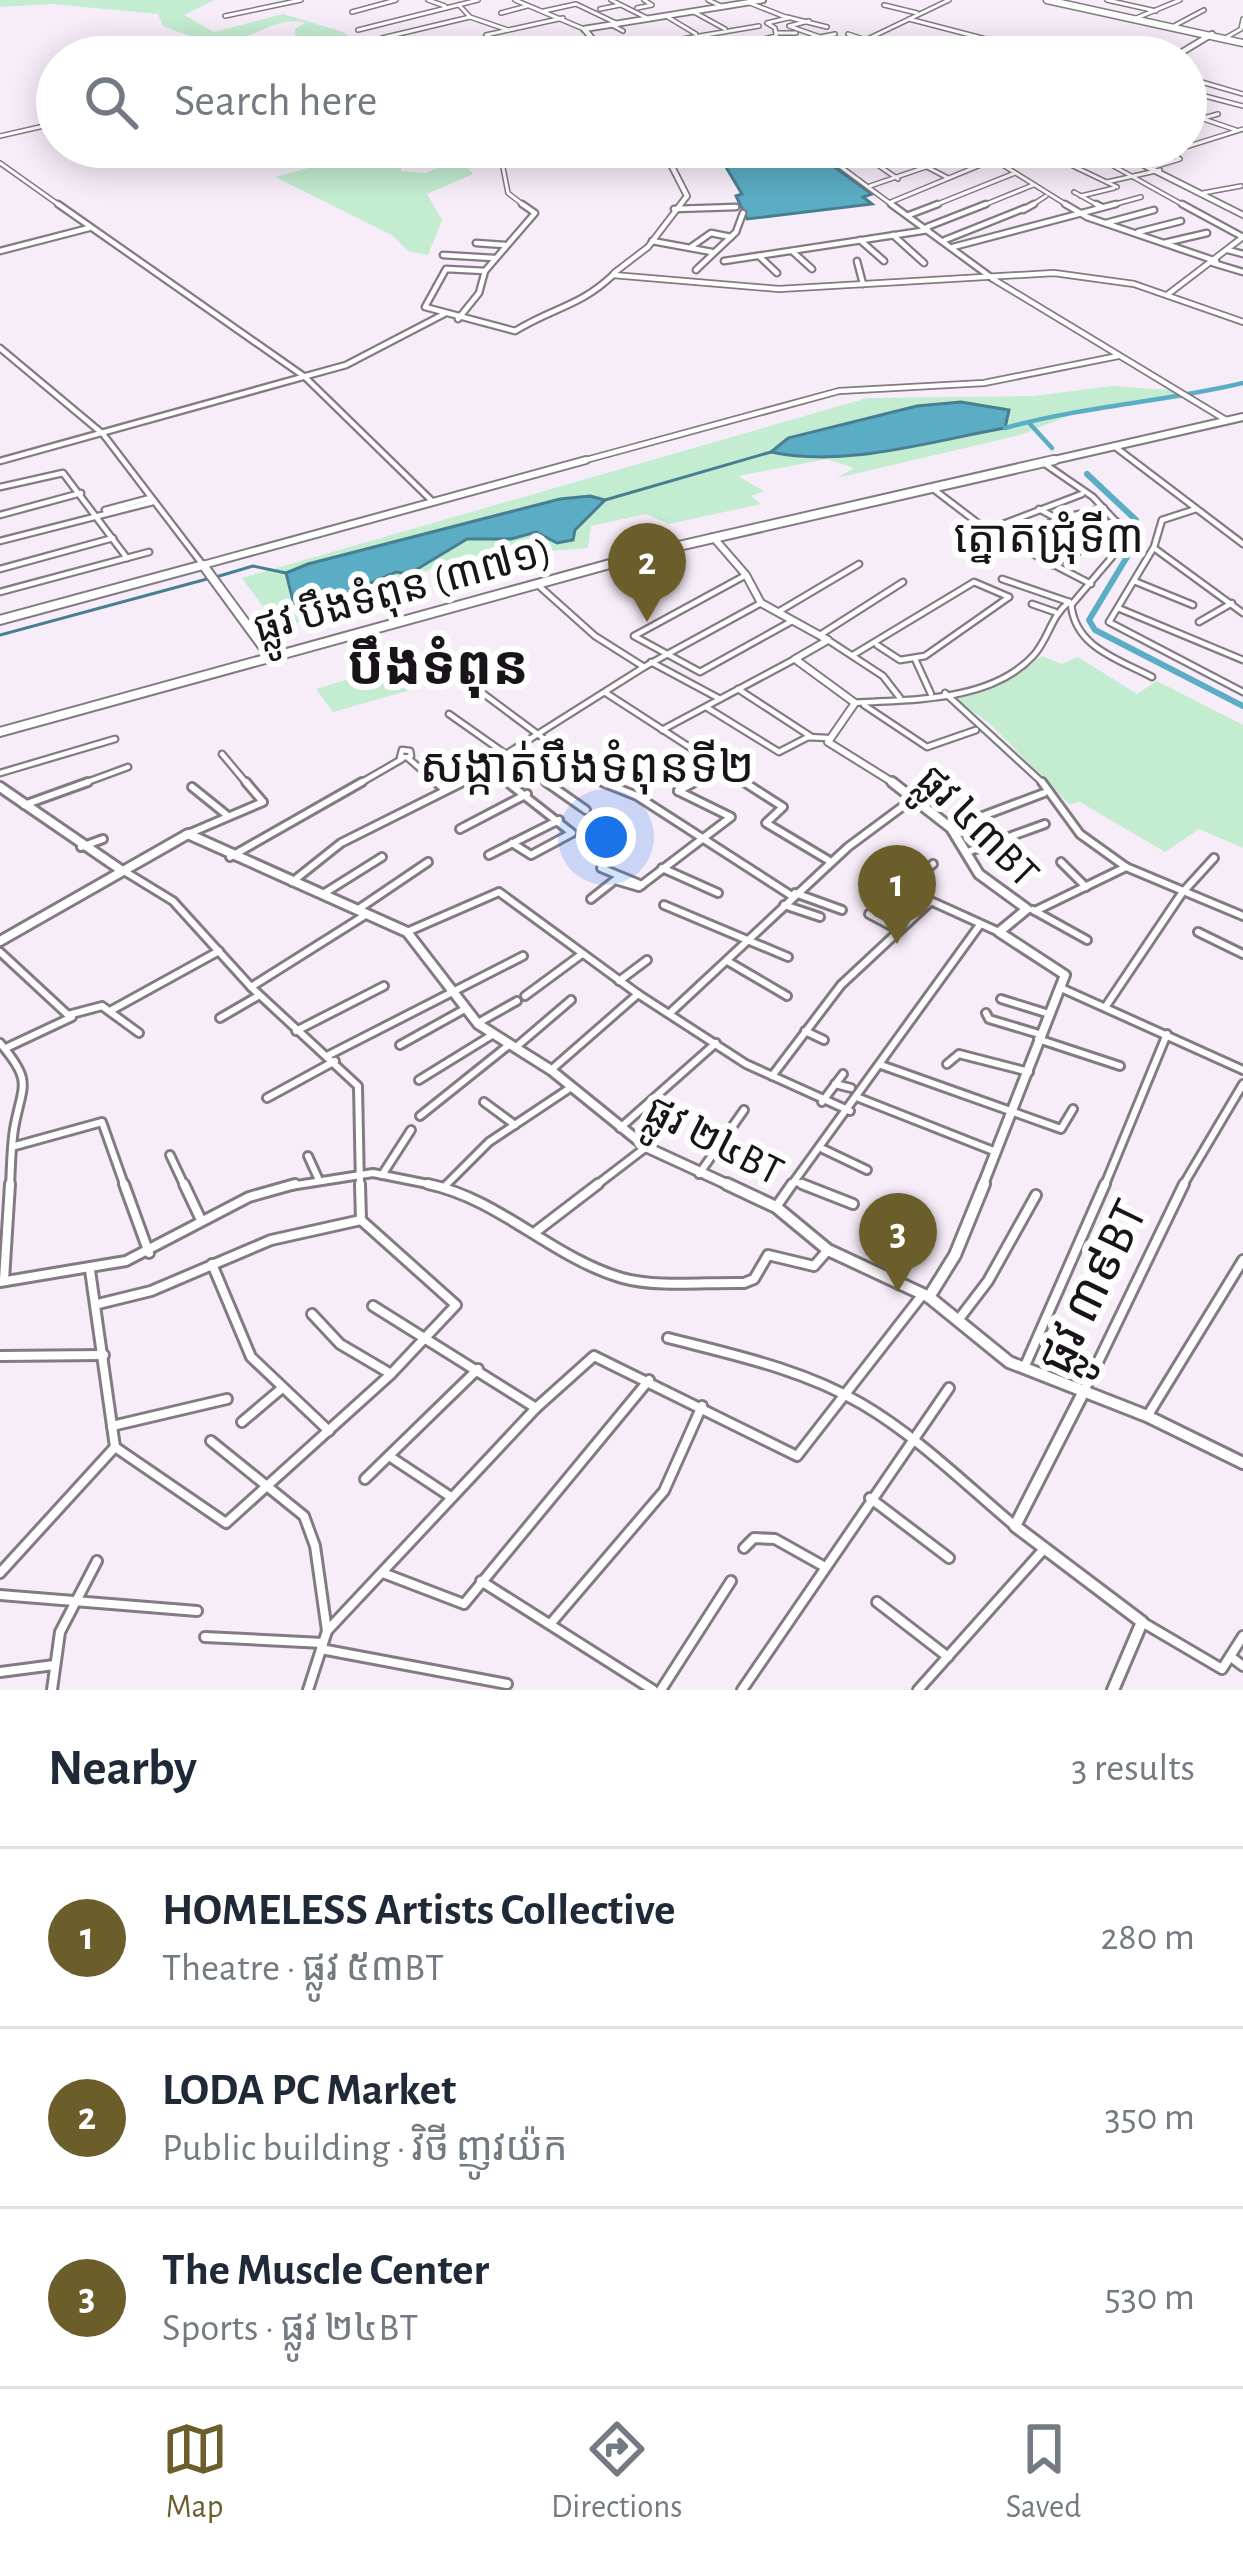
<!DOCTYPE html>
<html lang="en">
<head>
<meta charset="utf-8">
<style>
  body { margin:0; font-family:"Alegreya Sans","Noto Sans Khmer",sans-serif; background:#f6f6f7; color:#1f2937 }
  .you { position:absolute; left:606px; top:837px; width:42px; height:42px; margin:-30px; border:9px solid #fff; border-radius:50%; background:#1a73e8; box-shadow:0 0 0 18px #1a73e833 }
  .badge { display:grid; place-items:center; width:78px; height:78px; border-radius:50%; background:#6c5e2b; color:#fff; font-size:39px; font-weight:700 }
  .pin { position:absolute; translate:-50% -99px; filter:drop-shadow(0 3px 6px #0008) }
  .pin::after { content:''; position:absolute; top:63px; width:42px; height:36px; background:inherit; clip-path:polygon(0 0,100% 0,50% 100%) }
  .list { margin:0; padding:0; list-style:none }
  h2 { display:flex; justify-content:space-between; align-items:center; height:156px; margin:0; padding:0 48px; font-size:51px }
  h2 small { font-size:39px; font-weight:400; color:#747a83 }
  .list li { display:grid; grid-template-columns:78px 1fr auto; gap:36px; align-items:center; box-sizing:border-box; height:180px; padding:0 48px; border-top:3px solid #e0e1e3 }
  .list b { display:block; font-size:45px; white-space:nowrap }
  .list p { margin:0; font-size:39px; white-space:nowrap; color:#747a83 }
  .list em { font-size:39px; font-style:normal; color:#747a83 }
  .icon { flex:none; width:66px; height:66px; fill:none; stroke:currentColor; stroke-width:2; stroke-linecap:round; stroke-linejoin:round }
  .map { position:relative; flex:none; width:1243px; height:1690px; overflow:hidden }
  .search { position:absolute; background:#fff; box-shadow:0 6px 30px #0003; left:36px; right:36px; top:36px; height:132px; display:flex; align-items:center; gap:30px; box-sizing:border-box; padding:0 42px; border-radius:66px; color:#747a83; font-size:45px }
  .sheet { height:696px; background:#fff }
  nav { display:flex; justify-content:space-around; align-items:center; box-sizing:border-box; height:168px; border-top:3px solid #e0e1e3; background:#fff; font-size:33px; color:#747a83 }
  nav a { display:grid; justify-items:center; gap:6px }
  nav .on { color:#6c5e2b }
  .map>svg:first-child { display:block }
  .green { fill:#c3ecd1 }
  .water { fill:#5badc5; stroke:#477f91; stroke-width:3 }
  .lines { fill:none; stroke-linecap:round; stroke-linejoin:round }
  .stream { stroke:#477f91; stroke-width:3 }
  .canal-far1 { stroke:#5badc5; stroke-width:4.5 }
  .canal { stroke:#5badc5; stroke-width:6 }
  .minor-far3-casing { stroke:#837a84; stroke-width:6 }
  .minor-far2-casing { stroke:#837a84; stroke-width:9 }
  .minor-far1-casing { stroke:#837a84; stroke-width:12 }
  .minor-casing { stroke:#837a84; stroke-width:14 }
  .tertiary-far3-casing { stroke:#837a84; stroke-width:8 }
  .tertiary-far2-casing { stroke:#837a84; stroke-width:10 }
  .tertiary-far1-casing { stroke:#837a84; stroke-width:14 }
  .tertiary-casing { stroke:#837a84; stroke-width:16 }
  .secondary-far1-casing { stroke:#837a84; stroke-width:10 }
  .secondary-casing { stroke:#837a84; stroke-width:12 }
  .primary-casing { stroke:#837a84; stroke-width:9 }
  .minor-far3 { stroke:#fff; stroke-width:3 }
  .minor-far2 { stroke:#fff; stroke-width:4.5 }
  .minor-far1 { stroke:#fff; stroke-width:6 }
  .minor { stroke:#fff; stroke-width:8 }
  .tertiary-far3 { stroke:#fff; stroke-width:4.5 }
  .tertiary-far2 { stroke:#fff; stroke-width:6 }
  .tertiary-far1 { stroke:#fff; stroke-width:8 }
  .tertiary { stroke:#fff; stroke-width:10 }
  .secondary-far1 { stroke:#fff; stroke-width:6 }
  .secondary { stroke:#fff; stroke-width:8 }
  .primary { stroke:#fff; stroke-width:6 }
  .labels { text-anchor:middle; stroke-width:12; stroke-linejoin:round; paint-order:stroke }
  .street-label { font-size:42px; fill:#181419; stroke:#fefefe }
  .neighbourhood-label { font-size:45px; fill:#181419; stroke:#fefefe }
  .quarter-label { font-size:48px; fill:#181419; stroke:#fefefe }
  .near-street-label { font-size:51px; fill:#181419; stroke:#fefefe }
  .district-label { font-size:54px; font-weight:bold; fill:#181419; stroke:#fefefe }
</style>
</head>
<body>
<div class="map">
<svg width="1243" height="1690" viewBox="0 0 1243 1690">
  <rect width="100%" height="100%" fill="#f7edf9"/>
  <g class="green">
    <path d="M0,0H214L184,15L214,32L283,14L343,32L382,57H323L296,43L295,29L305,23C282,16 262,33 239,38C213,44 187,36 163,26L158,14L52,4L0,7Z"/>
    <path d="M361,147H403L401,171L425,173L459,159L473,174L427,194L442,220L428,255L408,251L392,235L275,177L356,155Z"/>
    <path d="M1112,386L1171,390L1184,398L1076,413L1020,435L837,478L854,468L827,459L738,476L764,491L751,496L761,504L669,524L646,514L591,526L588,548L459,558L297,623H275L242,578L867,398L1034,396Z"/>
    <path d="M387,654L414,689L333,712L316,689L355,677L347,665Z"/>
    <path d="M1042,656L1062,664L1078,657L1137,694L1157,681L1243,725V848L1199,829L1165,852L1080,802L1069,804L989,723L952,697L1011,679Z"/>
  </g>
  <g class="water">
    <path d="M714,147H807L872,194L863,197L872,204L747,219L736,196L742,194Z"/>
    <path d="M961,402L1009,410L1005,428C931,441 846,468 771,452L788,438L917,406Z"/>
    <path d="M590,496L605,500L575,530L573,540L557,543L536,532L511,539H467L409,574L396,572L343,595L294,605L286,573L308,564L560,499Z"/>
  </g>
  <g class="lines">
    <g class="stream">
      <path d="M605,500L771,452"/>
      <path d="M216,577L253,566L286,573"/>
      <path d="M0,635L207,579"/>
    </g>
    <g class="canal-far1">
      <path d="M1030,424L1052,448"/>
      <path d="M1005,428C1084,406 1164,402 1243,383"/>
    </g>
    <path class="canal" d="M1087,474L1136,520V542L1089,620L1095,630L1243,706"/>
    <g class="minor-far3-casing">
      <g id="minor-far3">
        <path d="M428,0L445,6"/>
        <path d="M515,0L584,29"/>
        <path d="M611,0L649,19"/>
        <path d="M708,0L723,7"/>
        <path d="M1107,0L1156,11"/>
        <path d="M750,3L788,18"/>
        <path d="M459,5L470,17L508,30"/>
        <path d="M884,5L917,13"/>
        <path d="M637,8L652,5L644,0"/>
        <path d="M600,9L620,5"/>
        <path d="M544,11L576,4L618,24"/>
        <path d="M352,12L396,0"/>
        <path d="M694,12L725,29"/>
        <path d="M501,13L527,6"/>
        <path d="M225,16L301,0"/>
        <path d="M666,16L696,34"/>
        <path d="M787,17L827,27"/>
        <path d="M909,19L1055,57"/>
        <path d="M1134,19L1180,0"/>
        <path d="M809,21L789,26L820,37L835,34"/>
        <path d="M612,25L623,31"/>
        <path d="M1172,27L1204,10"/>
        <path d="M358,30L478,0"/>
        <path d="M776,33H796"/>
        <path d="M848,34L863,39"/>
        <path d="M1227,37L1241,29L1243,19"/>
        <path d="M382,38L470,17"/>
        <path d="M697,45L712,50"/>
        <path d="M853,46L949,0"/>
        <path d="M734,47L776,36"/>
        <path d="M856,47L892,57"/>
        <path d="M1133,50L1163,57"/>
        <path d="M605,52L759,26"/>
        <path d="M433,57L487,45"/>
        <path d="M486,57L487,45L495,41L486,35L563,18"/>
        <path d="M653,57L700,46"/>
        <path d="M780,57L775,28L767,23L788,18"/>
        <path d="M1186,86L1198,81L1243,94"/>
        <path d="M1186,91L1243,106"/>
        <path d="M1186,113L1236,130"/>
        <path d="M1186,123L1218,114"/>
        <path d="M0,136L57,123"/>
        <path d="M499,147L508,193L526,207"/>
        <path d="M814,147L895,207"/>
        <path d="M852,147L898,179"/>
        <path d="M889,147L948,178"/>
        <path d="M926,147L946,161"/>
        <path d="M1058,147L1108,163L1187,207"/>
        <path d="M1159,147L1170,152"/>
        <path d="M998,162L1070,207"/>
        <path d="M0,163L62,207"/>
        <path d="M1073,166L1117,187"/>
        <path d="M1154,167L1180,159L1170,152L1243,129"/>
        <path d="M1107,182L1160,170"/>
        <path d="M870,186L970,152L962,147"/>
        <path d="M1074,192L1101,207"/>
        <path d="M1203,193L1241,186"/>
        <path d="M1081,196L1114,188"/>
        <path d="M891,202L1024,147"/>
        <path d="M930,207L1015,173"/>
        <path d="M979,207L1033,185"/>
        <path d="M1029,207L1046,196"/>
        <path d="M1105,207L1141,197"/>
      </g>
    </g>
    <g class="minor-far2-casing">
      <g id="minor-far2">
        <path d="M58,204L305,377L432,501"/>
        <path d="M891,204L992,278"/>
        <path d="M1065,204L1087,217L1216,261"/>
        <path d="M1096,204L1102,207"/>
        <path d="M1182,204L1243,237"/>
        <path d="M674,209L736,207"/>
        <path d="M1023,210L1034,204"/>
        <path d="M909,215L938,204"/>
        <path d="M1106,223L1154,210"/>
        <path d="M927,227L986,204"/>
        <path d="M1138,232L1181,221"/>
        <path d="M893,235L924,263"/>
        <path d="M860,240L884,261"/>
        <path d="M945,240L1025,208"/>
        <path d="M652,241L712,252"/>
        <path d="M476,243L505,245"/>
        <path d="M1164,243L1207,233"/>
        <path d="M691,247L711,233L731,237"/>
        <path d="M953,247L1116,204"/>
        <path d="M1228,250L1243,254"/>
        <path d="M0,251L89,228"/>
        <path d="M792,251L812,269"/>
        <path d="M443,255L494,258"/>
        <path d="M759,256L777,273"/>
        <path d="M724,261L928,230"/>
        <path d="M857,261L863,284"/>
        <path d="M1213,263L1243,272"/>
        <path d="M696,270L736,232L743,213"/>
        <path d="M485,271L446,269L425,307L515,331C554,307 579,307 613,275"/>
        <path d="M458,319L479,293L485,271L535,213L522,204"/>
        <path d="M0,348L103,434L203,565"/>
        <path d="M1114,446L1243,544"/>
        <path d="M0,461L346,365L444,314"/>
        <path d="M1045,464L1093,497L1122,528L1112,557L1072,604"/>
        <path d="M0,487L63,473L127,558"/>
        <path d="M932,488L987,530L1091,584"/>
        <path d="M1039,509L1099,541"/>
        <path d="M1196,509L1162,520L1154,547L1109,622L1243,692"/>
        <path d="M105,510L150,498"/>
        <path d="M0,515L81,493"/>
        <path d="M990,529L1082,494"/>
        <path d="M0,541L153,502"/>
        <path d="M1012,541L1058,519L1104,508"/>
        <path d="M1154,548L1243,613"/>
        <path d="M1030,553L1079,530L1116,521"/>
        <path d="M1052,565L1099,541"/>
        <path d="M0,569L113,538"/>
        <path d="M746,575L634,636L700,672L792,621"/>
        <path d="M1002,579L1069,602"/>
        <path d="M1134,581L1193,605"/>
        <path d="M538,585L595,636L644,667"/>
        <path d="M0,592L149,552"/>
        <path d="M1071,603C1074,647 1118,659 1152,677"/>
        <path d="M1032,604L1055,612"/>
        <path d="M1118,608L1243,660"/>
        <path d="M778,612L859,564"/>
        <path d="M1199,622L1232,603"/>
        <path d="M820,635L903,582"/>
        <path d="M828,640L883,676L900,698"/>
        <path d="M877,645L900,660L925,656L1009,597"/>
        <path d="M853,655L974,582L1009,597"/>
        <path d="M915,659L931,694"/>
        <path d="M651,662L720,699"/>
        <path d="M465,680L606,785"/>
        <path d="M738,689L810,736"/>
        <path d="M606,693L748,785"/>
        <path d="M945,693L1045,785"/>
        <path d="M855,703C913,699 990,702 1033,656C1049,639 1050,617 1069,602"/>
        <path d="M864,705L927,747L976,730"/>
        <path d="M706,707L779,752L808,737L827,738"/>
        <path d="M449,714L550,785"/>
        <path d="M662,730L795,659"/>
        <path d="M402,750L410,751L411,756L400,758Z"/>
        <path d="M222,754L248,785"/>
        <path d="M408,758L439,785"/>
        <path d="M490,768L511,785"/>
        <path d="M0,773L115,739"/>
        <path d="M79,785L128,767"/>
        <path d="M357,785L402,759"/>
        <path d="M457,785L644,667L761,603"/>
        <path d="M689,785L720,768"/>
      </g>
    </g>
    <g class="minor-far1-casing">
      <g id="minor-far1">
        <path d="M436,782L444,789"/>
        <path d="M507,782L572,833L531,855L512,843"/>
        <path d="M546,782L586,810"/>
        <path d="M602,782L637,796L792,896"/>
        <path d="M744,782L783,807L766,823L828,860"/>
        <path d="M1042,782L1080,834L1126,867L1243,916"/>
        <path d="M192,787L228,816"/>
        <path d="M678,791L695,782"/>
        <path d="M24,805L88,782"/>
        <path d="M951,828L1044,793"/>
        <path d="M460,829L527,794"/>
        <path d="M188,834L263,802L246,782"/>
        <path d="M81,847L103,839"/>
        <path d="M970,851L1045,824"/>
        <path d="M489,855L559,820"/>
        <path d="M230,857L362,782"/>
        <path d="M1061,862L1086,887"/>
        <path d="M933,864L902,888L999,932"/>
        <path d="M601,868L642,885"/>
        <path d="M662,868L718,893"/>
        <path d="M124,871L173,901L251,987L358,1086L360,1187"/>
        <path d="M292,882L341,843L463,782"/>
        <path d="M795,893L842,910"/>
        <path d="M323,894L382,857"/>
        <path d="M591,899L615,880L639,887L731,817L678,791"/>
        <path d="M664,905L788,957"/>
        <path d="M784,905L820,917"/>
        <path d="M360,908L428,862"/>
        <path d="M1033,910L1087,940"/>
        <path d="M1035,911L1126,867"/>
        <path d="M869,914L899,930"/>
        <path d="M407,932L499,892L638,994L746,1064L850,1111"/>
        <path d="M1198,932L1243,954"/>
        <path d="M0,952L68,1015L102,1006L139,1033"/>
        <path d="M729,962L787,996"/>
        <path d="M619,981L647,960"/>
        <path d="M251,987L367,914"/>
        <path d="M1061,988L1243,1070"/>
        <path d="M525,996L582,954"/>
        <path d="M1001,999L1046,1013"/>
        <path d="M1106,1006L1182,893L1214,858"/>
        <path d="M110,1011L219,951"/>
        <path d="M670,1013L848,847L914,798"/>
        <path d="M986,1013L989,1019L1039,1034"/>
        <path d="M220,1018L258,996"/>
        <path d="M478,1023L517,1001"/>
        <path d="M296,1031L384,986"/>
        <path d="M805,1031L824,1040"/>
        <path d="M1038,1039L1120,1066"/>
        <path d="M0,1043C34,1083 22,1084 14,1129C11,1148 11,1168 10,1187"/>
        <path d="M400,1045L463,1010"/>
        <path d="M516,1047L571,1000"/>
        <path d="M6,1048L72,1017"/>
        <path d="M329,1055L523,956"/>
        <path d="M947,1064L959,1054L1029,1072"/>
        <path d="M881,1065L1061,1129L1073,1109"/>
        <path d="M551,1070L638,994"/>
        <path d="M772,1076L841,985L930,902"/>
        <path d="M419,1080L492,1035"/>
        <path d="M835,1084L851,1088"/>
        <path d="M267,1098L335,1061"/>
        <path d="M859,1098L996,1152"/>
        <path d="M484,1102L515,1125"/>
        <path d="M822,1102L843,1074"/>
        <path d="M420,1116L510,1044"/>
        <path d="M620,1128L716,1043"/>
        <path d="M15,1146L102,1122L125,1187"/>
        <path d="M823,1149L867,1170"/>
        <path d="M170,1155L185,1187"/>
        <path d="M308,1156L318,1178"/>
        <path d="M699,1174L744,1110"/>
        <path d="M382,1175L411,1130"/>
        <path d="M796,1182L810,1187"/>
        <path d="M284,1187L373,1173L443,1187"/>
        <path d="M444,1187L489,1142L570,1088"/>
        <path d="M594,1187L645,1148"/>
        <path d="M790,1187L979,926"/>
        <path d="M1104,1187L1167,1034"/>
        <path d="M1182,1187L1243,1084"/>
      </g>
    </g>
    <g class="minor-casing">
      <g id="minor">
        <path d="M124,1184L149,1253"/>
        <path d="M184,1184L201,1220"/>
        <path d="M428,1184C500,1199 551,1257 622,1278C658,1288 706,1282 744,1283L754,1279L768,1255L814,1266L828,1250"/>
        <path d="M802,1184L853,1204"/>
        <path d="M776,1207L792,1184"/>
        <path d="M534,1233L598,1184"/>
        <path d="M212,1264L251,1357L329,1431"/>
        <path d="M4,1280L10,1184"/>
        <path d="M0,1282L126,1261L249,1197L295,1184"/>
        <path d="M98,1304L151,1291L271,1240L361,1220"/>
        <path d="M373,1306L536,1408"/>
        <path d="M312,1314L340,1344L391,1374"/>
        <path d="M959,1319L988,1281L1036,1195"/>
        <path d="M668,1338C734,1355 802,1369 862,1404C918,1437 965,1484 1015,1526"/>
        <path d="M0,1356L104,1355"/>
        <path d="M1024,1368L1105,1184"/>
        <path d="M1084,1391L1184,1184"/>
        <path d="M1148,1415L1243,1260"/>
        <path d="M242,1422L281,1389"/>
        <path d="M112,1426L227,1399"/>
        <path d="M211,1441L304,1516L315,1546L327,1631L308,1690"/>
        <path d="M115,1447L226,1523L391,1374L456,1305L361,1220L360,1184"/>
        <path d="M389,1456L451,1497"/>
        <path d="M365,1479L478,1369"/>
        <path d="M870,1498L949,1558"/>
        <path d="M744,1548L754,1538L775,1539L825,1567"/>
        <path d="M0,1573L115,1447L90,1270"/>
        <path d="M383,1573L464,1604L649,1380"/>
        <path d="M481,1581L653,1690"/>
        <path d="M0,1595L197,1611"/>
        <path d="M877,1602L948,1657"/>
        <path d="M552,1622L664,1491L702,1406"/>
        <path d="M1142,1622L1222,1669L1243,1636"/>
        <path d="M327,1631L536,1408L594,1356L797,1456L923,1294"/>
        <path d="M205,1637L323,1643"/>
        <path d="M321,1649L507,1684"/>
        <path d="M1231,1657L1243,1666"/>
        <path d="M0,1672L54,1665"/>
        <path d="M52,1690L60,1632L97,1561"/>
        <path d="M661,1690L731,1581"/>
        <path d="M742,1690L949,1388"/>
        <path d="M918,1690L1044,1549"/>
      </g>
    </g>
    <g class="tertiary-far3-casing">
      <g id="tertiary-far3">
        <path d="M584,29L763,0"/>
        <path d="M585,30L608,57"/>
        <path d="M1174,57L1212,34"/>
        <path d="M1108,147L1243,215"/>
        <path d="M614,273L648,247L687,196L662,147"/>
        <path d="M613,275L779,289L1054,273L1134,284L1243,322"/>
        <path d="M993,279L1226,420"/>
        <path d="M1167,295L1243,237"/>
        <path d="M575,463L839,391L984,383L1118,356"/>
      </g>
    </g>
    <g class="tertiary-far2-casing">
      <g id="tertiary-far2">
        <path d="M713,537L746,575L761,603L828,640L795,659L855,703L828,742L897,785"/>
        <path d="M203,565L586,460"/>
      </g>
    </g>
    <g class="tertiary-far1-casing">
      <g id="tertiary-far1">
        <path d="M892,782L951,828L979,874L1027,909L999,932L1065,975L982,1187"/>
        <path d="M0,787L121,870"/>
        <path d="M0,941L188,834L407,932L478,1024L551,1070L646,1147L733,1187"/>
      </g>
    </g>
    <g class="tertiary-casing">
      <g id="tertiary">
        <path d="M727,1184L776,1207L828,1250L929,1297L1009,1362L1147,1416L1243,1463"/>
        <path d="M929,1297L955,1255L984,1184"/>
        <path d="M1084,1391L1015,1526L1142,1622L1113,1690"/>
      </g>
    </g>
    <g class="secondary-far1-casing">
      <path id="secondary-far1" d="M1041,463L1243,417"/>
    </g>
    <g class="secondary-casing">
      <g id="secondary">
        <path d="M0,620L203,565L269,655"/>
        <path d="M0,732L657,551L1054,460"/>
      </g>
    </g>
    <g class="primary-casing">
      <path id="primary" d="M1047,0L1243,43"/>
    </g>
    <use href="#minor-far3" class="minor-far3"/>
    <use href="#minor-far2" class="minor-far2"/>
    <use href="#minor-far1" class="minor-far1"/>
    <use href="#minor" class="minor"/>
    <use href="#tertiary-far3" class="tertiary-far3"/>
    <use href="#tertiary-far2" class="tertiary-far2"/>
    <use href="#tertiary-far1" class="tertiary-far1"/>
    <use href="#tertiary" class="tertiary"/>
    <use href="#secondary-far1" class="secondary-far1"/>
    <use href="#secondary" class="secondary"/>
    <use href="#primary" class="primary"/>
  </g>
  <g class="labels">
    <g class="street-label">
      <text transform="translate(402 588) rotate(-15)" y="15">ផ្លូវ បឹងទំពុន (៣៧១)</text>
      <text transform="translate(979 825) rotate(45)" y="15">ផ្លូវ ៤៣BT</text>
      <text transform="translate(715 1139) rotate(27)" y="15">ផ្លូវ ២៤BT</text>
    </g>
    <g class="neighbourhood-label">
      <text x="1049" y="552">ត្នោតជ្រុំទី៣</text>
    </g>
    <g class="quarter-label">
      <text x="587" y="782">សង្កាត់បឹងទំពុនទី២</text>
    </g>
    <g class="near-street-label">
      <text transform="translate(1091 1286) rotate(-64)" y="18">ផ្លូវ ៣៩BT</text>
    </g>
    <g class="district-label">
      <text x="438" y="684">បឹងទំពុន</text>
    </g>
  </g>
</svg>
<div class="you"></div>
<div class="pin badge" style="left:897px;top:944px">1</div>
<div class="pin badge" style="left:647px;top:622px">2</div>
<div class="pin badge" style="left:898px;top:1292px">3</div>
<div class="search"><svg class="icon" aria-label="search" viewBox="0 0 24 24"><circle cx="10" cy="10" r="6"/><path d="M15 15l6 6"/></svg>Search here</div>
</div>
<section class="sheet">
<h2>Nearby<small>3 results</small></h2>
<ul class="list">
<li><span class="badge">1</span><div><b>HOMELESS Artists Collective</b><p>Theatre · ផ្លូវ ៥៣BT</p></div><em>280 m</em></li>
<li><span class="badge">2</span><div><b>LODA PC Market</b><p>Public building · វិថី ញូវយ៉ក</p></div><em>350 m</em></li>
<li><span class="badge">3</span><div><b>The Muscle Center</b><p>Sports · ផ្លូវ ២៤BT</p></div><em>530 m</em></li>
</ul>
</section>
<nav>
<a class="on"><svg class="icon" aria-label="map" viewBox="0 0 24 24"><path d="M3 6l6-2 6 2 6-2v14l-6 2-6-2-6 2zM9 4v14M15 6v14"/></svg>Map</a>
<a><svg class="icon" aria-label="directions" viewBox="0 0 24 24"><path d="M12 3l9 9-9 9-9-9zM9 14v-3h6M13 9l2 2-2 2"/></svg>Directions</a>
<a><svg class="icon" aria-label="saved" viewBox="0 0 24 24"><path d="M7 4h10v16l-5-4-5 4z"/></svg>Saved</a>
</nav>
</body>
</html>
